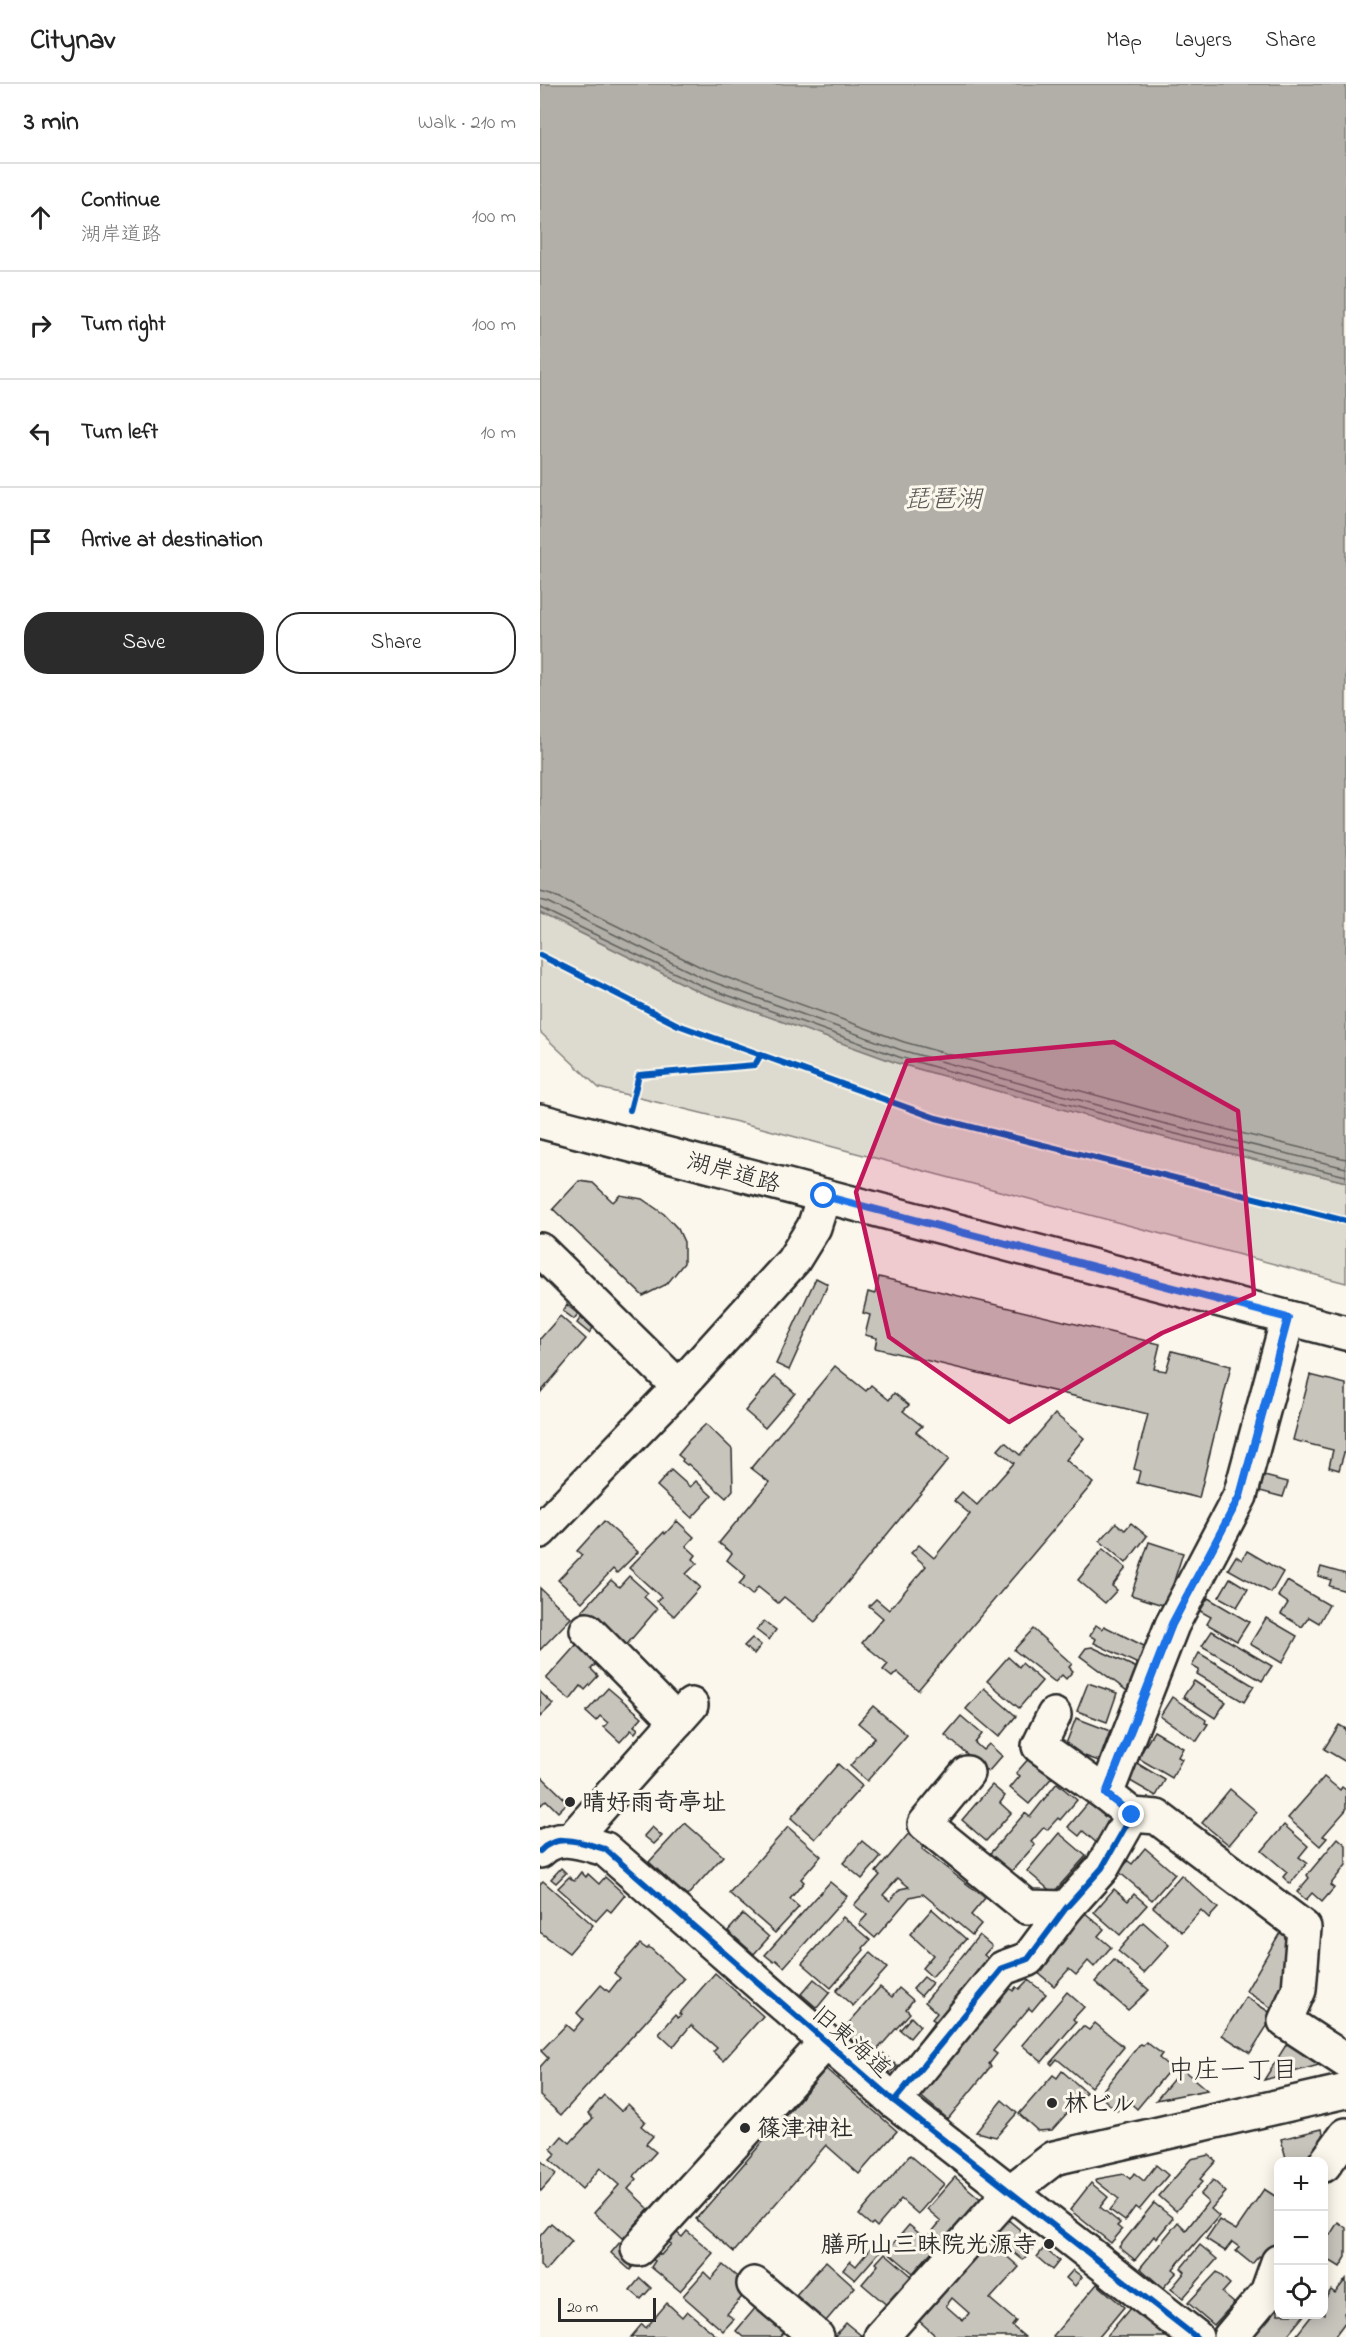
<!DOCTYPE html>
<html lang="en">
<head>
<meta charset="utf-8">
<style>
  body { margin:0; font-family:"Indie Flower","Klee One",sans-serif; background:#f6f6f6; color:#222 }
  .controls { position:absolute; right:18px; bottom:18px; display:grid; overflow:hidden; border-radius:12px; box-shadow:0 3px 15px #0003 }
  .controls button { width:54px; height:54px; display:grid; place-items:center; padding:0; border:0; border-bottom:2px solid #e0e0e0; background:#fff; color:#222; font:30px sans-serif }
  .scale { position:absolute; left:18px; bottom:15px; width:98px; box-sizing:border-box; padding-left:6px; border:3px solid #2b2b2b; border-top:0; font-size:16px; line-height:21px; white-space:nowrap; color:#2b2b2b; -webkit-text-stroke:4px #fbf7ec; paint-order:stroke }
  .stop { position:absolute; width:18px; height:18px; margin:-14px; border:4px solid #1a73e8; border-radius:50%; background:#fff }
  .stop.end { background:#1a73e8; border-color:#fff; box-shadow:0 2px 6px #0008 }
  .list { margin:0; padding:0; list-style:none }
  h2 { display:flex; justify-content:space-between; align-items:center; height:78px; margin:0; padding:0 24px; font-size:26px }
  h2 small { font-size:20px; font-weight:400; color:#767676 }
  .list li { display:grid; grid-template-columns:39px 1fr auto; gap:18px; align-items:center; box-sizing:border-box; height:108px; padding:0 24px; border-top:2px solid #e0e0e0 }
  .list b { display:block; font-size:22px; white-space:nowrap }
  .list p { margin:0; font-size:20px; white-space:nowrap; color:#767676 }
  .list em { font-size:20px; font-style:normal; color:#767676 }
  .actions { display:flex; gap:12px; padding:18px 24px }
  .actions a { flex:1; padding:14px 0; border:2px solid #2b2b2b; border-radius:24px; text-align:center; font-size:21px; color:#2b2b2b }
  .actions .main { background:#2b2b2b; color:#fff }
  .icon { flex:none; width:33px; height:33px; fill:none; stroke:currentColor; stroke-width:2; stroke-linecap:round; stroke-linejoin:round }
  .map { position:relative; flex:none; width:806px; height:2253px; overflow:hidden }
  header { display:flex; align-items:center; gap:36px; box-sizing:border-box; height:84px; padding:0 30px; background:#fff; border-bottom:2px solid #e0e0e0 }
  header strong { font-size:28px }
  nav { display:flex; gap:33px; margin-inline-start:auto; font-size:21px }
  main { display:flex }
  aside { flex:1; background:#fff }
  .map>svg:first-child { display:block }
  .green { fill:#dddad0; stroke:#84827e; stroke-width:1.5 }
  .water { fill:#b1afa7; stroke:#7b7a75; stroke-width:1.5 }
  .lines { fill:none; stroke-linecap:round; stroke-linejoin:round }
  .shore { stroke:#61605d; stroke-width:1.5 }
  .building { fill:#c7c4bc; stroke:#2b2b2b; stroke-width:1.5; fill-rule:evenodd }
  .minor-casing { stroke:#2b2b2b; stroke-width:38 }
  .major-casing { stroke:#2b2b2b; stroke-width:38 }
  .minor { stroke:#fbf7ec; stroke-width:33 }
  .major { stroke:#fbf7ec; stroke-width:33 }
  .cycleway-casing { stroke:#fbf7ec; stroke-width:10 }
  .cycleway { stroke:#0057b8; stroke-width:6 }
  .route { stroke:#1a73e8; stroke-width:8 }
  .marked { fill:#c2185b; fill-opacity:0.2; stroke:#c2185b; stroke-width:4.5; stroke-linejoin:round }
  .poi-dot { fill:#2b2b2b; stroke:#fbf7ec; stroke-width:2 }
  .labels { text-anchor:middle; stroke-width:6; stroke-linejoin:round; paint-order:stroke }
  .street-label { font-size:24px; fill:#2b2b2b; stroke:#fbf7ec }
  .poi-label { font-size:24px; font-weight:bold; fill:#2b2b2b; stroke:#fbf7ec; text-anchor:start }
  .water-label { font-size:26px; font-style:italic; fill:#5a5956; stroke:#fbf7ec }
  .neighbourhood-label { font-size:26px; fill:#2b2b2b; stroke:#fbf7ec }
</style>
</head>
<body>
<header>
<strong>Citynav</strong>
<nav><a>Map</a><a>Layers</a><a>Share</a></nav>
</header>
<main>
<aside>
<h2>3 min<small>Walk · 210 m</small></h2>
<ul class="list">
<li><svg class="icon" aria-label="ahead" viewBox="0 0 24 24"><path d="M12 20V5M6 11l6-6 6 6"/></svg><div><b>Continue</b><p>湖岸道路</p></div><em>100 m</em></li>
<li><svg class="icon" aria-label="right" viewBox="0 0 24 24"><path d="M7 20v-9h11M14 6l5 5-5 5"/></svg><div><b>Turn right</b></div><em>100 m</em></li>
<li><svg class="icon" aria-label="left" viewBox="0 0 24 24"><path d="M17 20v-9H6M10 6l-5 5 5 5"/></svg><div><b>Turn left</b></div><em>10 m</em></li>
<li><svg class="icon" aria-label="arrive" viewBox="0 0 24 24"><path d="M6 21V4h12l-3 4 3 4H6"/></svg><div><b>Arrive at destination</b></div></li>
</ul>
<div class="actions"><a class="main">Save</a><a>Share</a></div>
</aside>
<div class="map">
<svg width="806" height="2253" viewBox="0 0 806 2253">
  <rect width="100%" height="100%" fill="#fbf7ec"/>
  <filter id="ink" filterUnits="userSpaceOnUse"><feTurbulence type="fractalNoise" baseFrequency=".0167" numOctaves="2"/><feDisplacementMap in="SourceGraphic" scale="12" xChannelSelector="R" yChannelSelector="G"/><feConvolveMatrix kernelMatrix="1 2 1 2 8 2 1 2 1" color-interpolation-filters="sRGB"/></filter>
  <g filter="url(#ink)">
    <path class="green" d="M0,829L160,908L357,979L619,1052L806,1098V1199L218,1043L59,1004L0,948Z"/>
    <path class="water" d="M0,0H806V1098L619,1052L357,979L160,908L0,829Z"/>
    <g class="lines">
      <g class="shore">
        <path d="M0,807L12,810L169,887L364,958L624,1030L806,1075"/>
        <path d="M0,816L8,818L165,895L361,966L622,1039L806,1084"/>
        <path d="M0,824L162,902L359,973L620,1046L806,1092"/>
      </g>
    </g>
    <g class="building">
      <path d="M39,1097L53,1099L73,1118L80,1111L102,1115L124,1130L138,1145L144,1158V1179L127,1200L103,1212L13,1125Z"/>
      <path d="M339,1193L620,1260L614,1285L626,1287L632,1267L691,1282L659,1414L597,1399L600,1387L594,1385L608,1330L335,1264L337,1254L325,1251L330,1231L323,1229L328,1208L335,1210Z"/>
      <path d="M276,1194L288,1200L249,1286L236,1280Z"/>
      <path d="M27,1221L38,1230L34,1235L23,1227Z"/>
      <path d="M20,1232L46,1255L0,1309V1255Z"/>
      <path d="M41,1233L53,1244L49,1249L37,1239Z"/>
      <path d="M295,1282L326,1307L331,1301L349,1316L354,1309L369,1321L363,1327L382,1342L376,1348L409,1375L275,1538L244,1513L238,1519L218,1503L212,1511L199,1500L206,1492L187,1476L192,1469L179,1459L229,1398L211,1384Z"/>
      <path d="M770,1291L806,1300V1369H804L799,1386L789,1383L793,1366L753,1356Z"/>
      <path d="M235,1292L255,1309L225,1344L205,1327Z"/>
      <path d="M515,1330L544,1354L526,1376L553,1399L378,1606L357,1588L352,1593L343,1586L348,1580L322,1559L343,1534L329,1522L336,1515L349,1526L386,1482L371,1469L379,1461L394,1474L430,1430L414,1417L422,1408L437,1421L474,1379L458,1366L465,1358L480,1371Z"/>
      <path d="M166,1340L192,1365L193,1406L186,1414L148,1380L147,1381L142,1377L143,1375L138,1371L148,1359L147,1358Z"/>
      <path d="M131,1386L150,1403L156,1397L172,1412L152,1434L117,1402Z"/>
      <path d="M724,1392L748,1398L743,1413L720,1407Z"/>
      <path d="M64,1437L98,1468L77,1489L73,1485L42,1518L18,1496L42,1471L37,1467Z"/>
      <path d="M137,1437L154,1453L146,1462L156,1471L153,1475L157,1479L146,1490L160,1503L134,1532L117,1517L121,1513L89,1484L124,1448L125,1450Z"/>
      <path d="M576,1439L585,1446L591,1439L607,1452L586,1479L560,1457Z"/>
      <path d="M609,1458L643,1469L626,1522L591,1511Z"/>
      <path d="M563,1465L586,1484L572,1502L577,1506L565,1519L538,1496Z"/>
      <path d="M707,1467L743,1488L731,1509L688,1485L696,1472L702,1476Z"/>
      <path d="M781,1483L806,1490V1507L789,1502L791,1496L778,1492Z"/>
      <path d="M89,1492L108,1509L104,1513L117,1525L83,1565L42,1527L71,1496L79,1503Z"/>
      <path d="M690,1494L708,1505L697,1523L679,1513Z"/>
      <path d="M747,1497L789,1521L779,1539L769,1533L762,1543L741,1530L748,1519L738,1512Z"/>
      <path d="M0,1504L31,1534L0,1566Z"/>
      <path d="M668,1514L709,1538L697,1557L667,1540L671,1533L660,1527Z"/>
      <path d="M726,1534L757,1552L742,1579L710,1560Z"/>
      <path d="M224,1537L236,1546L229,1556L216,1546Z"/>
      <path d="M556,1541L562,1545L564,1542L606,1563L600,1581L554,1559L556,1555L550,1552Z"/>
      <path d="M493,1545L532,1580L529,1583L533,1587L526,1595L522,1591L515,1598L474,1566Z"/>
      <path d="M672,1547L732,1582L722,1597L662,1562Z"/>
      <path d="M212,1554L221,1561L214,1570L204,1562Z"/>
      <path d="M37,1560L58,1578L51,1585L58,1592L45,1606L41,1602L30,1616L6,1595Z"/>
      <path d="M552,1563L599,1585L590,1609L540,1572L546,1564Z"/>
      <path d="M659,1569L714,1602L704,1618L657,1590L659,1586L652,1582Z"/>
      <path d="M468,1573L479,1583L482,1579L502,1597L479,1624L447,1597Z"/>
      <path d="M654,1597L686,1618L675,1634L643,1613Z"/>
      <path d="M548,1599L577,1609L567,1638L537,1627Z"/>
      <path d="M68,1604L102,1633L94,1642L98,1645L95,1649L91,1646L80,1658L64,1643L68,1639L60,1632L56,1637L46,1628Z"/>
      <path d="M444,1604L476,1632L459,1653L426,1625Z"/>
      <path d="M0,1608L13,1620L0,1633Z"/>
      <path d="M632,1613L666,1636L665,1639L668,1640L657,1657L620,1632Z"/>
      <path d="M333,1622L367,1651L327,1697L310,1682L335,1653L318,1639Z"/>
      <path d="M421,1632L442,1650L435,1659L443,1666L449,1660L462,1672L448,1688L405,1651Z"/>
      <path d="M536,1634L570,1647L559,1677L524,1665Z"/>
      <path d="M799,1641L806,1645V1678L784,1665Z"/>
      <path d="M614,1647L643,1664L638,1673L642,1675L632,1694L598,1674Z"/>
      <path d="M491,1672L514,1691L489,1720L470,1704L480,1692L476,1689Z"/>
      <path d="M595,1678L625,1696L616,1712L585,1694Z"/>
      <path d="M298,1680L322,1702L275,1755L251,1734Z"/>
      <path d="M0,1691L28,1718L18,1728L6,1716L0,1722Z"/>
      <path d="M784,1693L800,1706L802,1703L806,1706V1726L783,1752L787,1754L780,1762L748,1734Z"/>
      <path d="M517,1699L537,1716L520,1736L518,1734L507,1746L504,1743L491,1758L495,1761L467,1792L446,1774L485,1729L490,1733Z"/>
      <path d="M452,1701L465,1712L460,1719L471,1729L446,1757L422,1736Z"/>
      <path d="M690,1705L717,1728L689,1761L662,1739Z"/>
      <path d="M549,1718L576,1741L559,1761L543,1747L539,1752L528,1743Z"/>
      <path d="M145,1739L183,1772L147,1812L109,1778Z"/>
      <path d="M744,1741L768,1762L759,1773L767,1779L750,1800L743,1793L747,1788L722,1767Z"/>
      <path d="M112,1743L122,1752L114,1760L104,1752Z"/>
      <path d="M248,1743L281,1772L261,1795L264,1798L250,1815L259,1823L235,1849L189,1809Z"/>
      <path d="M370,1748L386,1761L382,1765L445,1814L431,1831L441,1840L432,1851L383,1810L370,1813L335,1854L319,1840L327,1831L314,1821L340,1791L336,1788ZM358,1794L369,1803L360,1805L350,1817L343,1811Z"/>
      <path d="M519,1749L546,1772L513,1809L487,1787Z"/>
      <path d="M798,1754L806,1761V1781L790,1801L794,1804L782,1818L772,1809L766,1816L757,1808L769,1794L767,1791Z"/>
      <path d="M322,1757L341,1773L322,1795L303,1779Z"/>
      <path d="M605,1764L635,1790L612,1816L579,1788L588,1777L592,1780Z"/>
      <path d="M21,1784L26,1789L16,1799L11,1795Z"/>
      <path d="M41,1788L46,1793L48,1790L59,1800L65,1793L85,1811L71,1828L67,1825L56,1837L18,1804L29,1793L34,1797Z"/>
      <path d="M641,1791L678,1824L669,1834L661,1826L642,1848L613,1823Z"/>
      <path d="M3,1797L53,1841L29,1869L0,1848V1800Z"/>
      <path d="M290,1798L307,1812L244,1883L236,1876L234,1878L225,1871Z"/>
      <path d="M574,1805L588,1817L594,1810L607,1821L580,1851L554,1828Z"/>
      <path d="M392,1825L426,1855L392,1893L382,1884L393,1871L370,1850Z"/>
      <path d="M544,1828L564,1845L558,1852L571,1863L554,1883L548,1877L536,1891L529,1885L514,1902L496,1887L509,1869Z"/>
      <path d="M203,1830L229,1853L214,1870L188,1847Z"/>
      <path d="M303,1833L330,1856L323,1864L324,1866L291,1904L262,1879Z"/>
      <path d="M603,1838L629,1861L604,1889L578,1867Z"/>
      <path d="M745,1840L756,1870L739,1929L706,1907Z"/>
      <path d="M439,1851L452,1862L444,1871L451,1877L386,1955L383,1953L395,1937L392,1935L397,1929L385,1918Z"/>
      <path d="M100,1860L107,1865L109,1863L144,1895L21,2031L0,2012V1983L8,1974L1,1967L26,1941L33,1947L43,1935L37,1929L61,1901L69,1908L80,1894L74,1889Z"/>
      <path d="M330,1869L347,1884L313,1922L296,1907Z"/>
      <path d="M574,1876L609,1906L588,1926L555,1898Z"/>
      <path d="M175,1889L223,1932L183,1977L173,1968L177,1964L151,1941L133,1963L119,1950L135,1931L138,1934L141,1931L139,1930Z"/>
      <path d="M384,1893L392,1899L381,1912L373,1905Z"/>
      <path d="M274,1895L290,1908L277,1924L261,1910Z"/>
      <path d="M488,1896L506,1910L492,1927L489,1924L453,1967L457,1970L449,1980L451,1982L408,2035L378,2010L466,1901L473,1907L476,1903L479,1905Z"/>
      <path d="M340,1903L352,1913L359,1904L373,1916L366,1925L370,1929L330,1974L301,1948Z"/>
      <path d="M527,1908L544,1923L533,1935L536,1938L502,1978L482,1961Z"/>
      <path d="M706,1913L734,1931L710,1969L682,1951Z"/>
      <path d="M371,1933L380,1942L370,1954L360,1946Z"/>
      <path d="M555,1939L584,1963L551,2003L517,1975L512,1981L510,1979L543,1942L549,1946Z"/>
      <path d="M751,1953L790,1978L724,1996Z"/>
      <path d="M606,1958L622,1970L619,1974L631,1984L597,2025L586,2015L577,2027L559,2011L600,1960L603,1961Z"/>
      <path d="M343,1969L357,1982L350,1989L336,1977Z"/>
      <path d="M286,1985L357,2047L319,2090L286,2061L194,2168L156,2135Z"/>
      <path d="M642,1985L667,2006L616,2016Z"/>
      <path d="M522,1987L546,2008L512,2046L498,2047L479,2030L513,1991L517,1994Z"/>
      <path d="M64,2011L81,2027L88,2020L105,2037L101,2042L113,2052L106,2060L116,2068L94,2092L97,2095L88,2105L109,2125L83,2155L54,2129L79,2101L60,2084L42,2105L10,2076L16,2070L11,2065L22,2052L30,2059L53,2034L48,2029Z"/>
      <path d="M462,2016L477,2029L456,2053L436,2048Z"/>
      <path d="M782,2045L787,2066L776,2078H747L741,2055Z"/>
      <path d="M370,2071L404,2100L378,2130L361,2115L337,2143L333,2139L331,2141L319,2131Z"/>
      <path d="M669,2071L676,2077L660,2095L663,2097L636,2127L619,2112L651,2075Z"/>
      <path d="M0,2076L16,2090L0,2108Z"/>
      <path d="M616,2081L628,2091L599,2126L595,2123L585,2137L570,2126L579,2115L556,2097L557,2095L584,2090L590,2095L594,2089L604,2097Z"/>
      <path d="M415,2093L445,2119L398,2173L392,2167L373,2189L347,2167L369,2141L386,2155L401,2137L387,2125Z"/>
      <path d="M673,2096L686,2108L671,2125L679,2132L633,2185L637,2188L623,2204L600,2184L638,2138L646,2146L668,2118L660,2111Z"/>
      <path d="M551,2099L568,2113L560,2123L580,2139L577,2142L582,2146L571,2159L530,2126Z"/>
      <path d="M724,2105L738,2114V2154L725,2177L719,2172L712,2180L696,2167L699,2163L692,2158L685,2167L666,2155L679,2136L696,2146Z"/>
      <path d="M614,2119L633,2134L616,2155L614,2152L595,2176L579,2163Z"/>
      <path d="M466,2134L497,2160L483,2176L451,2150Z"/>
      <path d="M798,2138L806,2144V2173L800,2183L784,2173V2147L790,2151Z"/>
      <path d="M11,2139L32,2157L6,2187L0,2182V2152Z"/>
      <path d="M147,2147L173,2169L140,2207L111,2183L115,2177L112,2175L117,2169L121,2171L131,2160L128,2158L136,2148L142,2153Z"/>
      <path d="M447,2155L479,2183L450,2215L476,2237L472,2242L485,2253H397L377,2235ZM412,2214L429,2229L423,2237L406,2222Z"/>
      <path d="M80,2158L99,2175L90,2186L71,2169Z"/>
      <path d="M335,2159L342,2165L315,2196L303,2186L310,2177L316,2182Z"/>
      <path d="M660,2161L677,2175L643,2214L631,2205L645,2188L641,2184Z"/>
      <path d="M504,2164L519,2177L512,2186L497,2173Z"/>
      <path d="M345,2169L374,2194L349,2223L322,2200L338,2181L336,2179Z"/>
      <path d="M286,2177L315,2203L286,2237L256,2211Z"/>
      <path d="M183,2181L201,2196L197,2201L206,2208L187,2230L194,2235L183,2247L143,2212L164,2188L171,2195Z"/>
      <path d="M533,2186L542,2193L535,2202L526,2194Z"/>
      <path d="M677,2188L690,2200L682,2209L694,2219L674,2241L648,2219Z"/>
      <path d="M100,2194L111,2204L101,2215L90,2206Z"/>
      <path d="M806,2195V2227L804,2229L806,2237L794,2253H755L773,2230H784V2216L791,2206L795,2209Z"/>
      <path d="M557,2200L584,2223L559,2253H514L513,2252Z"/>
      <path d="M738,2210V2230H765L746,2253H709Z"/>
      <path d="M127,2219L142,2233L147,2227L178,2253H91L102,2240L106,2244Z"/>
      <path d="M217,2222L246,2246L240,2253H203L196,2247Z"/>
      <path d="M591,2223L626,2253H566Z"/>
      <path d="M306,2239L323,2253H294Z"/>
    </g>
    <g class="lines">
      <g class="minor-casing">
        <g id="minor">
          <path d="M0,1166L139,1303"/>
          <path d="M0,1447L139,1303L253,1177L274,1143L284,1112"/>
          <path d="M47,1546L137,1637"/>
          <path d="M514,1631L499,1662L566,1710"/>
          <path d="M427,1689L385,1740L487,1823L526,1824"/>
          <path d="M592,1731L617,1733L764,1844L759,1906L745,1937L806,1977"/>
          <path d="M32,1755L151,1621"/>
          <path d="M0,1767C18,1748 43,1759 65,1765L354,2017L656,2253"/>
          <path d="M354,2017L463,1884L488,1875L526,1824L562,1784L592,1731L566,1710L632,1541L700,1412L748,1234"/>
          <path d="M784,2081L806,2051"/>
          <path d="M98,2165L286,1958"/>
          <path d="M214,2200L277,2253"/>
          <path d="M341,2253L471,2107L514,2074L806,2007"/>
          <path d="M690,2253L727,2209L738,2178"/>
        </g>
      </g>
      <g class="major-casing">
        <path id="major" d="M0,1037L806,1249"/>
      </g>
      <use href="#minor" class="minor"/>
      <use href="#major" class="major"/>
      <g class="cycleway-casing">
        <g id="cycleway">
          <path d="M0,871L138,941L396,1034L806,1137"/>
          <path d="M90,1026L99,991L215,981L220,972"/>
          <path d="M0,1767C18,1748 43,1759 65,1765L354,2017L656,2253"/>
          <path d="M354,2017L463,1884L488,1875L526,1824L562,1784L592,1731L566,1710L632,1541L700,1412L748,1234"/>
        </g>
      </g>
      <use href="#cycleway" class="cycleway"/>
    </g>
  </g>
  <g class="lines" filter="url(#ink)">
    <path class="route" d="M284,1112L748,1234L700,1412L632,1540L566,1710L592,1731"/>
  </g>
  <path class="marked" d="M574,958L698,1027L714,1210L622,1249L469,1338L349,1253L316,1108L367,977Z"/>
  <g class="poi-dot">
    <circle cx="30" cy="1718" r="6"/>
    <circle cx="512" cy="2019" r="6"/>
    <circle cx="205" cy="2044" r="6"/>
    <circle cx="509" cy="2160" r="6"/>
  </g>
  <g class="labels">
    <g class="street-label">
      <text transform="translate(194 1088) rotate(15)" y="8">湖岸道路</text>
      <text transform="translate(312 1957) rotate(41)" y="8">旧東海道</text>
    </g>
    <g class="poi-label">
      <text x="42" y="1726">晴好雨奇亭址</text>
      <text x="524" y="2027">林ビル</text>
      <text x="217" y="2052">篠津神社</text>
      <text x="497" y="2168" text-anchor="end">膳所山三昧院光源寺</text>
    </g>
    <g class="water-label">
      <text x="403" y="423">琵琶湖</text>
    </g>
    <g class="neighbourhood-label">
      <text x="693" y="1994">中庄一丁目</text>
    </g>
  </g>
</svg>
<div class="controls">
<button>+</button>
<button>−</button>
<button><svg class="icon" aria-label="locate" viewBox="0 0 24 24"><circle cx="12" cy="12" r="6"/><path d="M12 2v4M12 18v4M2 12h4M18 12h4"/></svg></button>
</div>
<div class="scale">20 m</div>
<div class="stop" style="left:284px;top:1112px"></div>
<div class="stop end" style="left:592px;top:1731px"></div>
</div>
</main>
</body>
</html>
